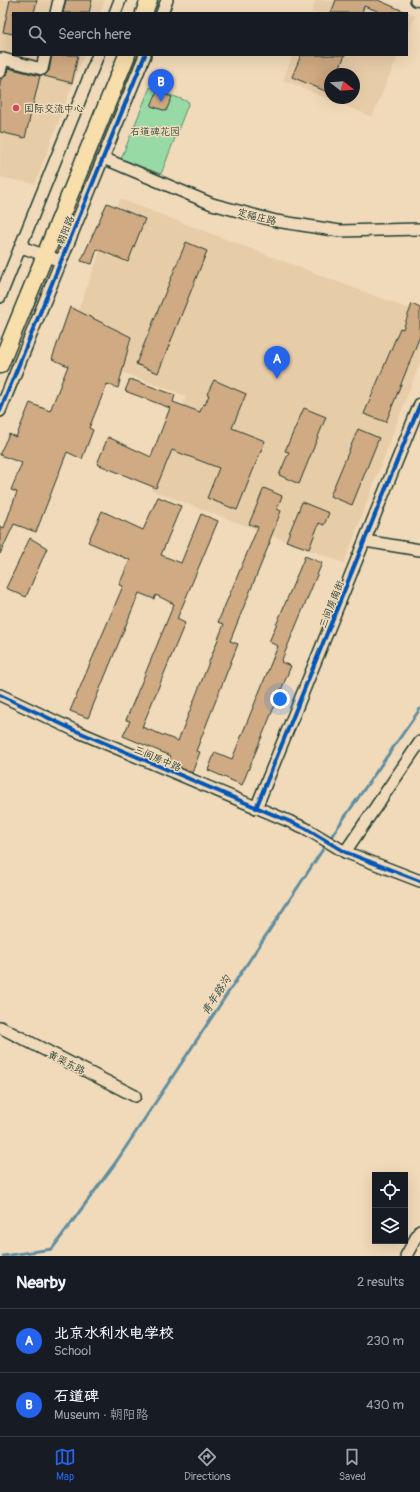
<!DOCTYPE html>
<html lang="en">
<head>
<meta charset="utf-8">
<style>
  body { margin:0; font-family:Pangolin,"LXGW WenKai TC",sans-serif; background:#242831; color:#f1f3f6 }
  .controls { position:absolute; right:12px; bottom:12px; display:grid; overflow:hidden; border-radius:0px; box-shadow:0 4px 16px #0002 }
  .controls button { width:36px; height:36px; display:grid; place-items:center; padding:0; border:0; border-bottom:1px solid #363941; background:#171b24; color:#f1f3f6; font:20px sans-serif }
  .compass { position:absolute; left:324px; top:68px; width:36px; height:36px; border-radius:50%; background:#171b24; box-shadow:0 4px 16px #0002; rotate:107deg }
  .you { position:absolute; left:280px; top:699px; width:14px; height:14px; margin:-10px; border:3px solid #fff; border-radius:50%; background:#1a73e8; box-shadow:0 0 0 6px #1a73e833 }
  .badge { display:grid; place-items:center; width:26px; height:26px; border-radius:50%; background:#2563eb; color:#fff; font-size:13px; font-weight:700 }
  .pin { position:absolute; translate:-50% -33px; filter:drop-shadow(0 1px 2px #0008) }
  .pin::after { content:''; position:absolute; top:21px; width:14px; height:12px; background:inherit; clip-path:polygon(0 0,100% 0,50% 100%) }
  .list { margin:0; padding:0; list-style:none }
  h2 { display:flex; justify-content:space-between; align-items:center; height:52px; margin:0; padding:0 16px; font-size:17px }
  h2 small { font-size:13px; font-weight:400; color:#9ea1a6 }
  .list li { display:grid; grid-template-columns:26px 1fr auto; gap:12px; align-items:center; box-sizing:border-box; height:64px; padding:0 16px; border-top:1px solid #363941 }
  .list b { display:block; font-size:15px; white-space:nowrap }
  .list p { margin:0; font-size:13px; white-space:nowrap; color:#9ea1a6 }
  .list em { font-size:13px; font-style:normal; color:#9ea1a6 }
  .icon { flex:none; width:22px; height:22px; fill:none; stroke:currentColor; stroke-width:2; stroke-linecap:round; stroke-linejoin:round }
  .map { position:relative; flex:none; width:420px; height:1256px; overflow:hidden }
  .search { position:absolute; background:#171b24; box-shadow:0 4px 16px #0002; left:12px; right:12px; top:12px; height:44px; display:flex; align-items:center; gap:10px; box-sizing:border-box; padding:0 14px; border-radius:0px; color:#9ea1a6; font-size:15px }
  .sheet { height:180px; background:#171b24 }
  nav { display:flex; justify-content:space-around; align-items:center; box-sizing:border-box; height:56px; border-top:1px solid #363941; background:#171b24; font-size:11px; color:#9ea1a6 }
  nav a { display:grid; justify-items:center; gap:2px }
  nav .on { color:#2563eb }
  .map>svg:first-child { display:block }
  .built { fill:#e7cca8; fill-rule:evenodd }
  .green { fill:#98daa5; stroke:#5c8c6c }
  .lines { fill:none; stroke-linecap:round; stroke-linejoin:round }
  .stream { stroke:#608ea1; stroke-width:3 }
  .building { fill:#d0aa82; stroke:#1f3d34 }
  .minor-casing { stroke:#1f3d34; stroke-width:14 }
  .highway-casing { stroke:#1f3d34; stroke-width:19 }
  .minor { stroke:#f1dab9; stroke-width:11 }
  .highway { stroke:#f8deab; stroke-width:16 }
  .cycleway-casing { stroke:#f1dab9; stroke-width:6 }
  .cycleway { stroke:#0057b8; stroke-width:4 }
  .poi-dot { fill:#d1495b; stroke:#f1dab9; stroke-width:1.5 }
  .labels { text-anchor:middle; stroke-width:3; stroke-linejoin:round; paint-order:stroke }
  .poi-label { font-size:10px; fill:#1f3d34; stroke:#f1dab9; text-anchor:start }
  .park-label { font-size:10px; fill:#2b4d3f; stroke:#f1dab9 }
  .street-label { font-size:10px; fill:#1f3d34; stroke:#f1dab9 }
  .water-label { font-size:11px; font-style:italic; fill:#2a4a46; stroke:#f1dab9 }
</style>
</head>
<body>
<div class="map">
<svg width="420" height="1256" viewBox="0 0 420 1256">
  <rect width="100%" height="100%" fill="#f1dab9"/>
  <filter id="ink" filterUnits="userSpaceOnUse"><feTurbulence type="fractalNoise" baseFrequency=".025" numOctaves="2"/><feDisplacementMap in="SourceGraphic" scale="8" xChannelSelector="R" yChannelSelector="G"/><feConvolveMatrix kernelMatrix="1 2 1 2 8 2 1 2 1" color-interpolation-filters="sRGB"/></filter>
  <g filter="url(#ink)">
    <g class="built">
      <path d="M0,0H105L100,13H13V55H84L35,184L0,177Z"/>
      <path d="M316,0H378L415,16L407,34V13H311Z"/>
      <path d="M293,55H398L372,117L283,80ZM330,74H354V98H330Z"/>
      <path d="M120,199L420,313V362L344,563L151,490L186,396L63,350Z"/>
    </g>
    <path class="green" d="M150,87L189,102L161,174L121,159Z"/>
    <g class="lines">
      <path class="stream" d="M3,1256L52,1249L116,1162L335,831L420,709"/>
    </g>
    <g class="building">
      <path d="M10,0H37L34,13H13V34L3,32Z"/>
      <path d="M66,0H92L89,13H63Z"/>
      <path d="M336,0H378L408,13H383L364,6L362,13H331Z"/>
      <path d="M52,55H78L72,83L44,76L49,71Z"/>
      <path d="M301,55H345L337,74H330V93L292,77Z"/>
      <path d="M8,68L40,76L25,138L0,132V84L1,79L7,74Z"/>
      <path d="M157,92L172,97L166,111L151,106Z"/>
      <path d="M107,203L145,219L128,262L97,249L92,264L81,261Z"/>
      <path d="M186,242L207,251L158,373L136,364Z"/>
      <path d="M412,304L420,308V336L386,422L364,414L400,328L403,329Z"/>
      <path d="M70,307L131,337L118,388L107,384L89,428L93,430L82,459L67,452L36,532L14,524L0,554V526L4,528L17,492L11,490L22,463L0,455V453L9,434L16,437L30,403L50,411L68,366L52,359Z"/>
      <path d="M130,379L175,395L173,402L200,412L203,404L205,405L209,395L207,394L214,380L246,394L232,428L265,441L237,510L207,498L219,468L172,450L156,488L97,464L108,437L151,457L170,408L125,391Z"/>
      <path d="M304,408L326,417L299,484L279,475L289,452L285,451Z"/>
      <path d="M358,429L379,438L352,505L330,496Z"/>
      <path d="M264,488L282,496L277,509L281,511L269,542H270L230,641L238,644L196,751L200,752L192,773L168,762L171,756L123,736L130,721L126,720L174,604L156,595L154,599L139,593L88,718L70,711L123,586L119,585L130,560L88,542L102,511L143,530L158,497L181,506L161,555L181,563L201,514L218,521L177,619L185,623L142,727L178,741L224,624L218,622L258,527L249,524Z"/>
      <path d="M302,502L329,513L324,525L319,523L309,549L286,541Z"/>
      <path d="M30,538L47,548L26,597L6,588Z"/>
      <path d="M305,556L322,563L281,662L291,666L242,785L208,770L215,752L232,759L278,646L269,642Z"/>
    </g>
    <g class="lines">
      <g class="minor-casing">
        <g id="minor">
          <path d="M416,0L420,1"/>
          <path d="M56,13L59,0"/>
          <path d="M115,13L120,0"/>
          <path d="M162,13L167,0"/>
          <path d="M0,59H3L0,72"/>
          <path d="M3,59L42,69L45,55"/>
          <path d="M103,158L212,204L276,221L340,231L420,229"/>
          <path d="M21,247L61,261"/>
          <path d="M0,297L98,55"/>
          <path d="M0,411L145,55"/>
          <path d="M365,541L420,550"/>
          <path d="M0,695L74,730L305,828L345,852L420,881"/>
          <path d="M256,808L420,404"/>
          <path d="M345,852L420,742"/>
          <path d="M0,1027L135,1096"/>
          <path d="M406,1256L420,1230"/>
        </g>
      </g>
      <g class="highway-casing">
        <g id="highway">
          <path d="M144,13L149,0"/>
          <path d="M0,365L127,55"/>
        </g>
      </g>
      <use href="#minor" class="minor"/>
      <use href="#highway" class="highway"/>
      <g class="cycleway-casing">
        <g id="cycleway">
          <path d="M0,411L145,55"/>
          <path d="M0,695L74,730L305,828L345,852L420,881"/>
          <path d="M256,808L420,404"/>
        </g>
      </g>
      <use href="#cycleway" class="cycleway"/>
    </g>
  </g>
  <circle class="poi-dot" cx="16" cy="108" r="4"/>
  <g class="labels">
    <g class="poi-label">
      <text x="24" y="112">国际交流中心</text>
    </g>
    <g class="park-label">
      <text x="155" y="135">石道碑花园</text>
    </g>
    <g class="street-label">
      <text transform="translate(257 216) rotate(14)" y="4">定福庄路</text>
      <text transform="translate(65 230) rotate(-68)" y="4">朝阳路</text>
      <text transform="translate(331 604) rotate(-68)" y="4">三间房南街</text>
      <text transform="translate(158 758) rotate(23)" y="4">三间房中路</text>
      <text transform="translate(67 1062) rotate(27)" y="4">黄渠东路</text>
    </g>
    <g class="water-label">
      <text transform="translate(216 995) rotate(-57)" y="4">青年路沟</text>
    </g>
  </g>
</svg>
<div class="controls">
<button><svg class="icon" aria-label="locate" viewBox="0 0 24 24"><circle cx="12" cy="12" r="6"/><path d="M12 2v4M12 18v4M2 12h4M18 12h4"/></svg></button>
<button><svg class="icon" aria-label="layers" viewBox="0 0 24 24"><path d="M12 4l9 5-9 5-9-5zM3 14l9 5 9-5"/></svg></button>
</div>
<svg class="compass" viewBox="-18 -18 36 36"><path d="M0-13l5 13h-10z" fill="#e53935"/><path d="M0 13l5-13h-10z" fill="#9ea1a6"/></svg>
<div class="you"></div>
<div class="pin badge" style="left:277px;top:379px">A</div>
<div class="pin badge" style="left:161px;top:102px">B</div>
<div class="search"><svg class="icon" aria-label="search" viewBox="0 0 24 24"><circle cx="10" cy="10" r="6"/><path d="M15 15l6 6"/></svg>Search here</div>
</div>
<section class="sheet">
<h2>Nearby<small>2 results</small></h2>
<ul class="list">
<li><span class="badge">A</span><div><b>北京水利水电学校</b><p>School</p></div><em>230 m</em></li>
<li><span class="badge">B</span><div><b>石道碑</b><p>Museum · 朝阳路</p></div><em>430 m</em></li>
</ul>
</section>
<nav>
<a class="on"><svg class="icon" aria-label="map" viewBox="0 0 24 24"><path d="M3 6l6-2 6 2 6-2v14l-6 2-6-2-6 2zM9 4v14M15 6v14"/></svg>Map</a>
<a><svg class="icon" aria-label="directions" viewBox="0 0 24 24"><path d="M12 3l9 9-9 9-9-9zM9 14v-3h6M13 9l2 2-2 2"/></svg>Directions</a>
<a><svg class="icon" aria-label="saved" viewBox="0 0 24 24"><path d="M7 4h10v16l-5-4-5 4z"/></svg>Saved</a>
</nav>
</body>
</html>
